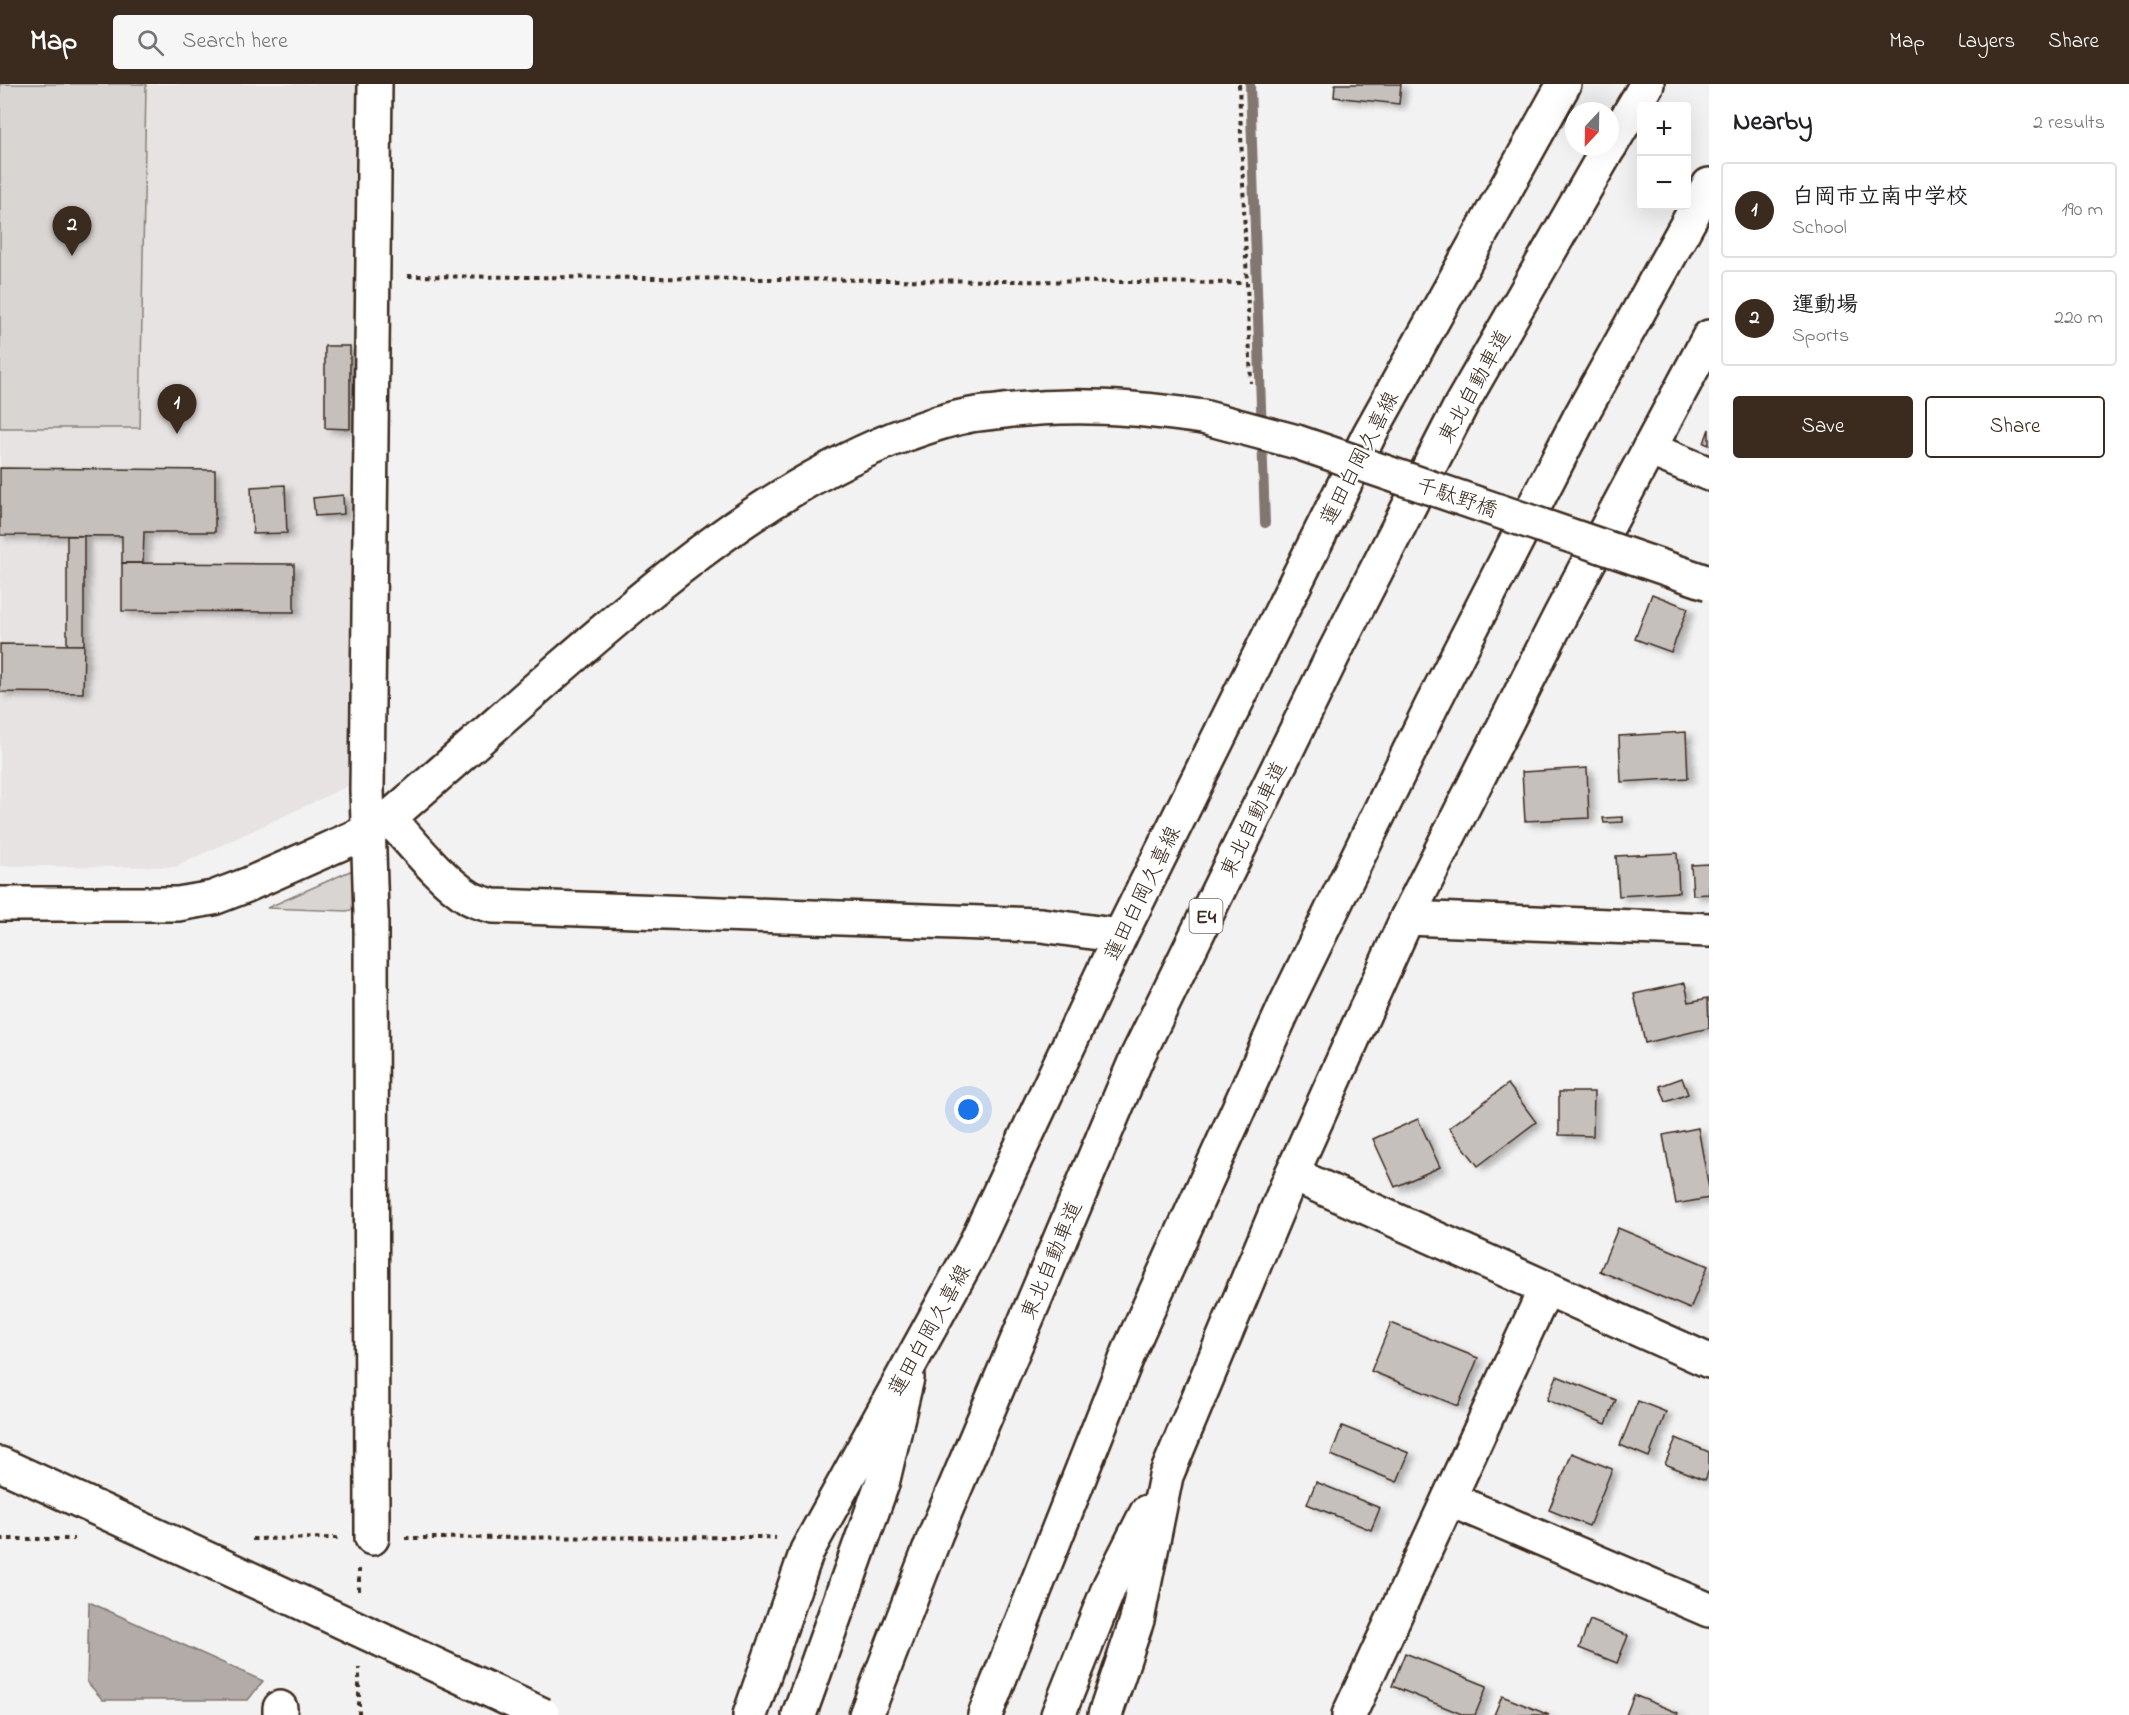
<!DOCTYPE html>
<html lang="en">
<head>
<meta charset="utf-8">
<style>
  body { margin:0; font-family:"Indie Flower","Klee One",sans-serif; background:#f6f6f6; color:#202124 }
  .controls { position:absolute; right:18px; top:18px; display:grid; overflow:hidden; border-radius:6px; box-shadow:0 6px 24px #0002 }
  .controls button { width:54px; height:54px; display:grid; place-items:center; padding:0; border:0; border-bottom:2px solid #e0e0e0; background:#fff; color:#202124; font:30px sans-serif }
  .compass { position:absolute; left:1565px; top:18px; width:54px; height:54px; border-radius:50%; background:#fff; box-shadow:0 6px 24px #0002; rotate:202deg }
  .you { position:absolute; left:969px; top:1026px; width:21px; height:21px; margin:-15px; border:4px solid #fff; border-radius:50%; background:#1a73e8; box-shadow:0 0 0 9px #1a73e833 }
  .badge { display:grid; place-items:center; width:39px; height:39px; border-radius:50%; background:#3b2a1e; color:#fff; font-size:20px; font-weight:700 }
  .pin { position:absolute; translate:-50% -50px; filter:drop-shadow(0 2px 3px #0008) }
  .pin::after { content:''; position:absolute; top:32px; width:21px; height:18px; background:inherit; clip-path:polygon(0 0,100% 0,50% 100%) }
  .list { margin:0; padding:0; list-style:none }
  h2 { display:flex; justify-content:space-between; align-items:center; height:78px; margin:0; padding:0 24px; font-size:26px }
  h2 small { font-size:20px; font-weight:400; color:#757577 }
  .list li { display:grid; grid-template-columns:39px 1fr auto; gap:18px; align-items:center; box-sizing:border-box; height:96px; margin:0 12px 12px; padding:0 12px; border:2px solid #e0e0e0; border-radius:6px }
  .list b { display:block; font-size:22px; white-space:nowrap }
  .list p { margin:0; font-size:20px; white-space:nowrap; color:#757577 }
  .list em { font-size:20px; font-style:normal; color:#757577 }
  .actions { display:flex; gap:12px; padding:18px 24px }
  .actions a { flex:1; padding:14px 0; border:2px solid #3b2a1e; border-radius:6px; text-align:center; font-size:21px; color:#3b2a1e }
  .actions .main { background:#3b2a1e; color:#fff }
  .icon { flex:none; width:33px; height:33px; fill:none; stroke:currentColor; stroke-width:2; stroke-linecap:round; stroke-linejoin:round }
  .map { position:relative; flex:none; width:1709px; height:1631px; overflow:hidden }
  header { display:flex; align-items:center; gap:36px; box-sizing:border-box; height:84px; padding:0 30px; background:#3b2a1e; color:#fff }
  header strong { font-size:28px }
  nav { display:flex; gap:33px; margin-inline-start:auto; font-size:21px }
  .search { width:420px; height:54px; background:#f6f6f6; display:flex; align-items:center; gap:15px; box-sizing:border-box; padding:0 21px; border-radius:6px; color:#757577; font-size:22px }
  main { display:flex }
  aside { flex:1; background:#fff }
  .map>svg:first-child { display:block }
  .built { fill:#e6e3e2 }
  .green { fill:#d8d5d2; stroke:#8a8078; stroke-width:1.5 }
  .water { fill:#b2aba7; stroke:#827770; stroke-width:1.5 }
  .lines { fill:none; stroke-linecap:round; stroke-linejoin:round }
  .stream { stroke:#827770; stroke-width:10 }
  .building { fill:#c6c0bd; stroke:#3b2a1e; stroke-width:1.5; filter:url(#shadow) }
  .minor-casing { stroke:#3b2a1e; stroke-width:38 }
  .major-casing { stroke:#3b2a1e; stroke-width:38 }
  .highway-casing { stroke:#3b2a1e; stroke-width:38 }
  .path { stroke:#3b2a1e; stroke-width:4; stroke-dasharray:4.5 4.5; stroke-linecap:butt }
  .minor { stroke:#fff; stroke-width:33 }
  .major { stroke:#fff; stroke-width:33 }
  .highway { stroke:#fff; stroke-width:33 }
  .minor-bridge-casing { stroke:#3b2a1e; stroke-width:38; stroke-linecap:butt }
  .minor-bridge { stroke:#fff; stroke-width:33 }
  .labels { text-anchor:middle; stroke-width:5; stroke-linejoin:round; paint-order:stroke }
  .shield { fill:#fff; stroke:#766a62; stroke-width:1.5 }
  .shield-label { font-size:20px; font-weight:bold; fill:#3b2a1e }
  .street-label { font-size:21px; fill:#3b2a1e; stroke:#fff }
</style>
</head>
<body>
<header>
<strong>Map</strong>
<div class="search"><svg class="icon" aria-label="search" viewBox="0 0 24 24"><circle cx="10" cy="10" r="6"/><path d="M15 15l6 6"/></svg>Search here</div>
<nav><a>Map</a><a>Layers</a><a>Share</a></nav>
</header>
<main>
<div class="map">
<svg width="1709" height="1631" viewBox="0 0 1709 1631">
  <defs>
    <filter id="shadow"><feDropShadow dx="6" dy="4" stdDeviation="3" flood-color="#0004"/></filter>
  </defs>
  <rect width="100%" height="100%" fill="#f3f2f2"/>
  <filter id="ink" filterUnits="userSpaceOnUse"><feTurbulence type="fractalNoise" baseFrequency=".0167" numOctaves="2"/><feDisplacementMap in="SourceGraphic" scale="12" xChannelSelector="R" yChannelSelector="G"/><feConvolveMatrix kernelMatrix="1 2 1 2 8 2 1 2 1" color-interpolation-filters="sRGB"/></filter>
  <g filter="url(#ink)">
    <path class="built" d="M0,0H359L350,701L175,783L0,782Z"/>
    <g class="green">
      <path d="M0,0H146L140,344H0Z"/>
      <path d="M357,784L358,824L347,827L267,824Z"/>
    </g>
    <path class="water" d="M89,1518L263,1597L248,1616H103L87,1598Z"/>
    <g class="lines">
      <path class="stream" d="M1250,0L1265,439"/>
    </g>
    <g class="building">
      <path d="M1335,0H1401L1399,20L1334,13Z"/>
      <path d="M325,262H350V345L325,344Z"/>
      <path d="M1709,345V361L1704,359Z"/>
      <path d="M0,384L215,386V448H144L143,479H122V452L0,451Z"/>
      <path d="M285,401L287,449L253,450L251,403Z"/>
      <path d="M343,411L344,430L315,432L313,414Z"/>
      <rect x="67" y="452" width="17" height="109"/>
      <path d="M122,479L294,480V528L122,527Z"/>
      <path d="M1652,510L1688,524L1671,568L1635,555Z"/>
      <path d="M0,560L84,561L83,609L0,608Z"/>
      <path d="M1686,648L1688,694L1621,698L1619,652Z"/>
      <path d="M1587,684L1589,734L1525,737L1522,688Z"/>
      <path d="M1623,733V738L1604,739L1603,734Z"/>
      <path d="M1677,769L1679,808L1619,812L1616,772Z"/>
      <path d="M1709,780V810L1693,811L1691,781Z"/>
      <path d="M1685,899L1689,918L1708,914L1709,944L1645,959L1634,910Z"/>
      <path d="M1682,994L1688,1010L1666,1018L1660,1002Z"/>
      <path d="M1508,1000L1536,1038L1478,1082L1449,1044Z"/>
      <path d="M1559,1008H1594L1593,1052L1559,1051Z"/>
      <path d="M1418,1035L1440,1083L1395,1103L1373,1055Z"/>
      <path d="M1698,1044L1709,1104V1114L1676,1120L1663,1051Z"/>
      <path d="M1618,1144L1708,1182L1690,1225L1600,1187Z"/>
      <path d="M1391,1239L1478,1274L1458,1322L1371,1287Z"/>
      <path d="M1557,1292L1616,1316L1606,1340L1547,1316Z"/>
      <path d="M1638,1317L1666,1328L1649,1373L1620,1361Z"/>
      <path d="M1342,1342L1409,1369L1397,1398L1331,1371Z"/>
      <path d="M1676,1354L1709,1368V1386L1705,1396L1665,1380Z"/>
      <path d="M1572,1369L1612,1385L1589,1442L1549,1426Z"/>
      <path d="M1316,1398L1380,1424L1371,1446L1307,1420Z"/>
      <path d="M1590,1536L1628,1552L1617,1579L1579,1564Z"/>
      <path d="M1405,1569L1487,1602L1475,1631H1464L1392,1602Z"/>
      <path d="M1634,1611L1678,1629L1677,1631H1626Z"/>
      <path d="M1502,1612L1549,1631H1494Z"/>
    </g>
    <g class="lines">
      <g class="minor-casing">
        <g id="minor">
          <path d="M1649,365L1709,390"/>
          <path d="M389,734C412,759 441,796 470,814C477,818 486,820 493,822L1041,841L1120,852"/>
          <path d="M0,820H178L213,814L247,801L369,747L389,734C447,684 504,633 561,583C663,495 767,406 893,355C917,346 941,337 966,332C978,329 991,329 1004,327C1074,319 1133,323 1203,333"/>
          <path d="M1407,834L1709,846"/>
          <path d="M1292,1090L1709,1277"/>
          <path d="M0,1380L216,1479"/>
          <path d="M1449,1415L1709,1526"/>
          <path d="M372,1454L371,831L367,706L375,0"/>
          <path d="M280,1624V1631"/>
          <path d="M799,1631L882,1400L907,1294"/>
          <path d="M1058,1631L1110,1501L1147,1428"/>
          <path d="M1105,1631L1137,1536L1166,1392L1292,1090L1407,834L1561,530L1709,253"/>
          <path d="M1349,1631L1546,1204"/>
        </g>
      </g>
      <g class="major-casing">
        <path id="major" d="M750,1631L807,1467L972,1167L1120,852L1369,351L1564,0"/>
      </g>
      <g class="highway-casing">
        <g id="highway">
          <path d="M1610,62L1647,0"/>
          <path d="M866,1631L936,1449L1138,971L1333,571L1461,321L1609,63"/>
          <path d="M985,1631L1131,1263L1286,920L1432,621L1580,333L1709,101"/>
        </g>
      </g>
      <g class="path">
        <path d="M1239,0L1251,299"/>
        <path d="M408,192L1247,199"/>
        <path d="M405,1454L762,1453L776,1454"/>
        <path d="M0,1455H74"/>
        <path d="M252,1455L338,1454"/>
        <path d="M359,1507V1485"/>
        <path d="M359,1631V1584"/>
      </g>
      <use href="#minor" class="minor"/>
      <use href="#major" class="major"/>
      <use href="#highway" class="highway"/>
      <g class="minor-bridge-casing">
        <g id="minor-bridge">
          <path d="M1203,333L1297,358L1709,499"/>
          <path d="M216,1479L543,1631"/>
        </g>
      </g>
      <use href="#minor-bridge" class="minor-bridge"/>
    </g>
  </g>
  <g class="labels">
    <rect class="shield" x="1189.5" y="815" width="33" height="34" rx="4.5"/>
    <g class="shield-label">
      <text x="1206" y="839">E4</text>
    </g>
    <g class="street-label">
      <text transform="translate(1474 302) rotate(-61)" y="7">東北自動車道</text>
      <text transform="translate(1359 374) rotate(-63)" y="7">蓮田白岡久喜線</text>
      <text transform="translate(1457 413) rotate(19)" y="7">千駄野橋</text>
      <text transform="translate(1253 735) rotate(-64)" y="7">東北自動車道</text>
      <text transform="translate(1142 809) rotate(-64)" y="7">蓮田白岡久喜線</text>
      <text transform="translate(1051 1176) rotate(-67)" y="7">東北自動車道</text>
      <text transform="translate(929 1246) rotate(-61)" y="7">蓮田白岡久喜線</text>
    </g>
  </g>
</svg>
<div class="controls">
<button>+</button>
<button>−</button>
</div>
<svg class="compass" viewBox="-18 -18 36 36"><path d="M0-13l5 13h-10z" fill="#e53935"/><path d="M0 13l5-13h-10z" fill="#757577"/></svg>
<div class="you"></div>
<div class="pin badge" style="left:177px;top:350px">1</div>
<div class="pin badge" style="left:72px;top:172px">2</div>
</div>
<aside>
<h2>Nearby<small>2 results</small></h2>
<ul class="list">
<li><span class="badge">1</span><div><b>白岡市立南中学校</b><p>School</p></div><em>190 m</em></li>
<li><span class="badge">2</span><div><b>運動場</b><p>Sports</p></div><em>220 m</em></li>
</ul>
<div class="actions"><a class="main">Save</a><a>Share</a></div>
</aside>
</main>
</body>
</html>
